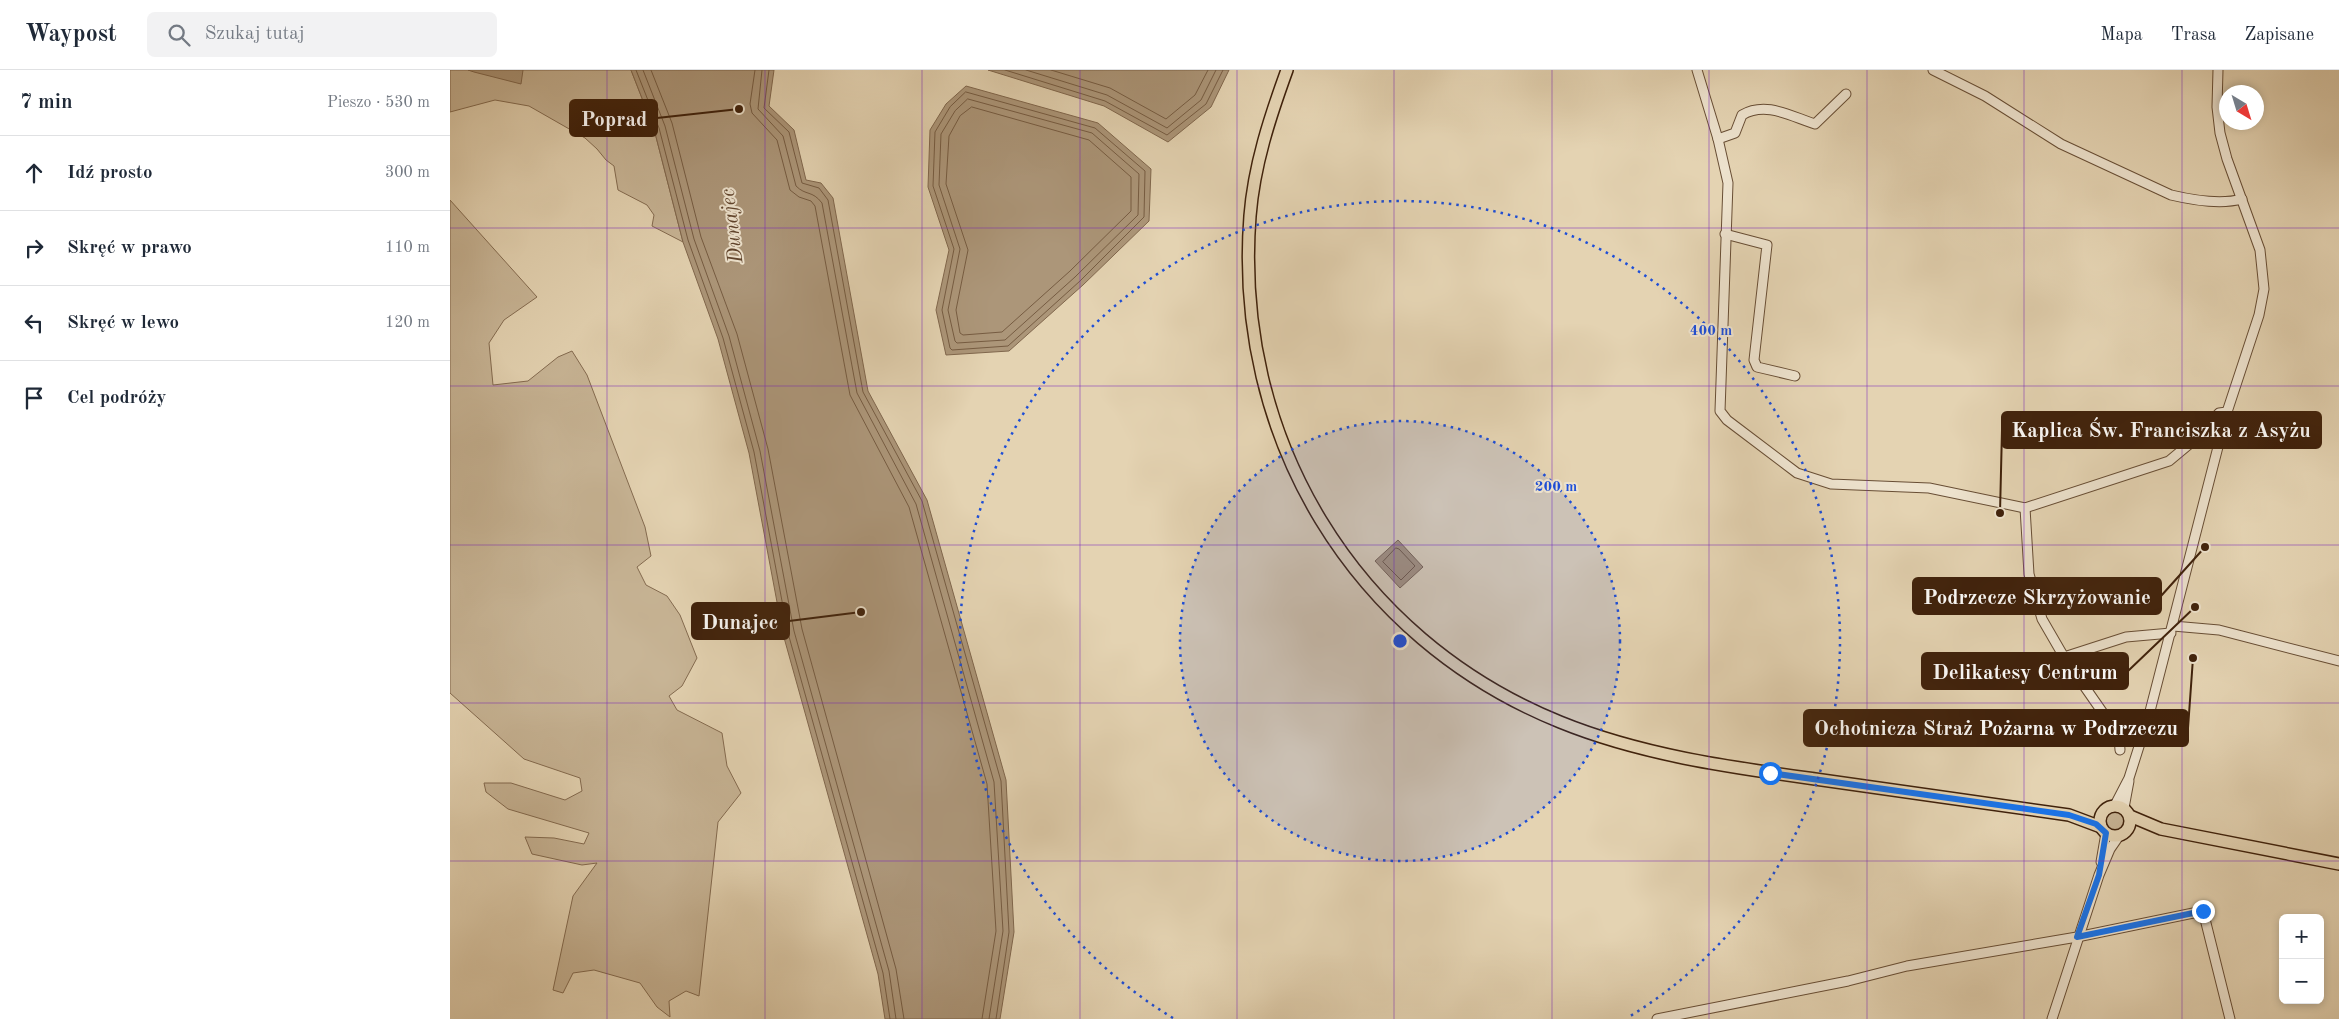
<!DOCTYPE html>
<html lang="pl">
<head>
<meta charset="utf-8">
<style>
  body { margin:0; font-family:"Old Standard TT",serif; background:#f2f2f3; color:#1f2937 }
  .controls { position:absolute; right:15px; bottom:15px; display:grid; overflow:hidden; border-radius:8px; box-shadow:0 2px 8px #0003 }
  .controls button { width:45px; height:45px; display:grid; place-items:center; padding:0; border:0; border-bottom:1px solid #e0e1e3; background:#fff; color:#1f2937; font:25px sans-serif }
  .compass { position:absolute; left:1769px; top:15px; width:45px; height:45px; border-radius:50%; background:#fff; box-shadow:0 2px 8px #0003; rotate:142deg }
  .stop { position:absolute; width:15px; height:15px; margin:-11px; border:4px solid #1a73e8; border-radius:50%; background:#fff }
  .stop.end { background:#1a73e8; border-color:#fff; box-shadow:0 1px 5px #0008 }
  .list { margin:0; padding:0; list-style:none }
  h2 { display:flex; justify-content:space-between; align-items:center; height:65px; margin:0; padding:0 20px; font-size:21px }
  h2 small { font-size:16px; font-weight:400; color:#747a83 }
  .list li { display:grid; grid-template-columns:32px 1fr auto; gap:15px; align-items:center; box-sizing:border-box; height:75px; padding:0 20px; border-top:1px solid #e0e1e3 }
  .list b { display:block; font-size:19px; white-space:nowrap }
  .list em { font-size:16px; font-style:normal; color:#747a83 }
  .icon { flex:none; width:28px; height:28px; fill:none; stroke:currentColor; stroke-width:2; stroke-linecap:round; stroke-linejoin:round }
  .map { position:relative; flex:none; width:1889px; height:949px; overflow:hidden }
  header { display:flex; align-items:center; gap:30px; box-sizing:border-box; height:70px; padding:0 25px; background:#fff; border-bottom:1px solid #e0e1e3 }
  header strong { font-size:24px }
  nav { display:flex; gap:28px; margin-inline-start:auto; font-size:18px }
  .search { width:350px; height:45px; background:#f2f2f3; display:flex; align-items:center; gap:12px; box-sizing:border-box; padding:0 18px; border-radius:8px; color:#747a83; font-size:19px }
  main { display:flex }
  aside { flex:1; background:#fff }
  .map>svg:first-child { display:block }
  .green { fill:#c8b596; stroke:#846b50 }
  .water { fill:#ac9679; stroke:#80674d }
  .lines { fill:none; stroke-linecap:round; stroke-linejoin:round }
  .shore { stroke:#765c42; stroke-width:1 }
  .minor-casing { stroke:#684e35; stroke-width:11 }
  .major-casing { stroke:#3f210b; stroke-width:14 }
  .minor { stroke:#ede2cd; stroke-width:9 }
  .major { stroke:#e4d3b2; stroke-width:11 }
  .route { stroke:#1a73e8; stroke-width:6 }
  .grid { fill:none; stroke:#7b2cbf; stroke-width:1; stroke-opacity:0.55 }
  .ring { fill:none; stroke:#1d4ed8; stroke-width:2.5; stroke-dasharray:2.5 5 }
  .labels { text-anchor:middle; stroke-width:4; stroke-linejoin:round; paint-order:stroke }
  .water-label { font-size:21px; font-style:italic; fill:#60442c; stroke:#ede2cd }
  .centre { fill:#1d4ed8; stroke:#ede2cd; stroke-width:2.5 }
  .ring-label { font-size:15px; text-anchor:middle; font-weight:bold; fill:#1d4ed8; stroke:#ede2cd; stroke-width:4; stroke-linejoin:round; paint-order:stroke }
  .leader { fill:none; stroke:#3f210b; stroke-width:2 }
  .callout-dot { fill:#3f210b; stroke:#ede2cd; stroke-width:2 }
  .callout { fill:#3f210b; stroke:#3f210b; stroke-width:2 }
  .callout-label { font-size:21px; text-anchor:middle; font-weight:bold; fill:#fff }
</style>
</head>
<body>
<header>
<strong>Waypost</strong>
<div class="search"><svg class="icon" aria-label="search" viewBox="0 0 24 24"><circle cx="10" cy="10" r="6"/><path d="M15 15l6 6"/></svg>Szukaj tutaj</div>
<nav><a>Mapa</a><a>Trasa</a><a>Zapisane</a></nav>
</header>
<main>
<aside>
<h2>7 min<small>Pieszo · 530 m</small></h2>
<ul class="list">
<li><svg class="icon" aria-label="ahead" viewBox="0 0 24 24"><path d="M12 20V5M6 11l6-6 6 6"/></svg><div><b>Idź prosto</b></div><em>300 m</em></li>
<li><svg class="icon" aria-label="right" viewBox="0 0 24 24"><path d="M7 20v-9h11M14 6l5 5-5 5"/></svg><div><b>Skręć w prawo</b></div><em>110 m</em></li>
<li><svg class="icon" aria-label="left" viewBox="0 0 24 24"><path d="M17 20v-9H6M10 6l-5 5 5 5"/></svg><div><b>Skręć w lewo</b></div><em>120 m</em></li>
<li><svg class="icon" aria-label="arrive" viewBox="0 0 24 24"><path d="M6 21V4h12l-3 4 3 4H6"/></svg><div><b>Cel podróży</b></div></li>
</ul>
</aside>
<div class="map">
<svg width="1889" height="949" viewBox="0 0 1889 949">
  <rect width="100%" height="100%" fill="#e4d3b2"/>
  <filter id="stains"><feTurbulence type="fractalNoise" baseFrequency=".004" numOctaves="4"/><feColorMatrix values="0 0 0 0 .2 0 0 0 0 .09 0 0 0 0 .02 0 0 0 .5 -.17"/></filter>
  <radialGradient id="worn" r=".72"><stop offset=".6" stop-color="#630" stop-opacity="0"/><stop offset="1" stop-color="#630" stop-opacity=".3"/></radialGradient>
  <g class="green">
    <path d="M0,0H181L204,59L233,172L202,156L204,145L197,135L168,120L164,96L156,90L147,79L135,68L79,36L45,30L0,42Z"/>
    <path d="M0,130L87,227L54,250L39,273L43,315L78,311L108,287L122,281L137,305L195,457L201,486L187,497L196,515L217,526L230,545L247,588L232,616L219,626L227,640L272,663L277,696L291,723L268,752L249,926L236,921L219,931L220,947L207,937L190,913L144,900L123,903L113,923L103,920L123,826L147,793L132,795L82,784L75,767L104,768L134,774L139,763L58,739L36,722L34,713H61L115,730L132,721L130,708L74,689L0,623Z"/>
    <circle cx="1665" cy="751" r="12"/>
  </g>
  <g class="water">
    <path d="M18,0H73L71,14L24,2Z"/>
    <path d="M181,0H324L319,36L344,60L356,110L371,113L383,128L418,321L477,430L556,710L564,862L550,949H435L428,904L333,564L299,383L268,269L233,172L204,59Z"/>
    <path d="M538,0H779L761,37L718,72L654,36Z"/>
    <path d="M516,16L648,53L701,99L699,151L633,215L559,281L496,285L486,240L499,180L478,117L480,60L496,34Z"/>
    <path d="M948,470L973,497L950,518L925,491Z"/>
  </g>
  <g class="lines">
    <g class="shore">
      <path d="M186,0L209,58L238,170L273,268L304,382L338,563L433,903L440,949"/>
      <path d="M193,0L215,56L244,169L279,266L310,381L344,561L439,901L446,949"/>
      <path d="M201,0L222,53L251,167L287,264L318,379L352,559L446,899L454,949"/>
      <path d="M305,0L300,34L302,43L327,70L340,120L349,127L361,131L365,136L400,325L459,437L537,714L546,861L532,949"/>
      <path d="M312,0L308,39L333,66L346,116C356,126 362,120 372,133L407,323L466,434L544,712L553,861L539,949"/>
      <path d="M319,0L314,38L339,62L352,113L369,118L378,130L413,322L472,431L551,711L559,862L546,949"/>
      <path d="M555,0L655,31L717,65L756,34L773,0"/>
      <path d="M576,0L657,25L717,58L751,30L766,0"/>
      <path d="M601,0L660,18L716,49L745,25L758,0"/>
      <path d="M516,22L645,58L695,101L694,147L630,211L558,276L502,280L500,278L492,240L504,179L483,116L485,62L500,37Z"/>
      <path d="M518,29L642,63L689,104L688,145L625,207L555,270L507,273L505,271L498,240L510,179L489,115L491,64L505,41Z"/>
      <path d="M522,37L639,70L681,107V141L620,201L552,262L513,265L510,263L506,240L518,180L496,114L499,66L510,46Z"/>
      <path d="M946,478L949,479L965,496L951,510L933,492Z"/>
    </g>
    <g class="minor-casing">
      <g id="minor">
        <path d="M1247,0L1268,69L1278,113L1270,341L1277,350L1347,403L1381,414L1479,418L1575,438L1719,391L1743,371L1769,343L1777,342"/>
        <path d="M1483,0L1535,26L1611,74L1721,125C1742,130 1770,135 1792,129"/>
        <path d="M1268,69L1285,63L1292,45C1316,31 1340,46 1365,54L1396,24"/>
        <path d="M1275,164L1317,175L1304,290L1307,297L1345,306"/>
        <path d="M1575,438L1579,504L1592,549L1614,587"/>
        <path d="M1723,556L1769,560L1889,591"/>
        <path d="M1670,680L1669,666L1614,587L1676,567L1721,563"/>
        <path d="M1665,735L1679,708L1699,645L1777,342L1809,245L1814,219L1810,180L1777,89L1770,63L1767,37L1768,0"/>
        <path d="M1674,738L1679,711"/>
        <path d="M1651,792L1656,763"/>
        <path d="M1207,949L1398,911L1457,896L1627,867L1753,841L1780,949"/>
        <path d="M1602,949L1649,805L1660,779L1669,766"/>
      </g>
    </g>
    <g class="major-casing">
      <g id="major">
        <path d="M837,0C820,47 804,95 800,146C783,367 903,568 1110,652C1191,685 1279,697 1365,709C1450,721 1534,733 1619,745L1651,757"/>
        <circle cx="1665" cy="751" r="15"/>
        <path d="M1680,746L1711,759L1889,794"/>
      </g>
    </g>
    <use href="#minor" class="minor"/>
    <use href="#major" class="major"/>
  </g>
  <g class="lines">
    <path class="route" d="M1320,703L1619,745L1646,754L1656,763L1649,805L1627,867L1753,841"/>
  </g>
  <path class="grid" d="M157,0V949M315,0V949M472,0V949M630,0V949M787,0V949M944,0V949M1102,0V949M1259,0V949M1417,0V949M1574,0V949M1732,0V949M0,158H1889M0,316H1889M0,475H1889M0,633H1889M0,791H1889"/>
  <circle cx="950" cy="571" r="220" fill="#1d4ed8" fill-opacity=".12"/>
  <g class="ring">
    <circle cx="950" cy="571" r="220"/>
    <path d="M723 948A440 440 0 1 1 1177 948"/>
  </g>
  <g class="labels">
    <g class="water-label">
      <text transform="translate(281 156) rotate(-97)" y="7">Dunajec</text>
    </g>
  </g>
  <circle cx="950" cy="571" r="8" class="centre"/>
  <g class="ring-label">
    <text x="1261" y="265">400 m</text>
    <text x="1106" y="421">200 m</text>
  </g>
  <path class="leader" d="M289 39L207 48M1550 443L1552 360M1755 477L1711 526M411 542L339 551M1745 537L1678 601M1743 588L1738 658"/>
  <g class="callout-dot">
    <circle cx="289" cy="39" r="5"/>
    <circle cx="1550" cy="443" r="5"/>
    <circle cx="1755" cy="477" r="5"/>
    <circle cx="411" cy="542" r="5"/>
    <circle cx="1745" cy="537" r="5"/>
    <circle cx="1743" cy="588" r="5"/>
  </g>
  <g class="callout">
    <rect x="120" y="30" width="87" height="36" rx="5"/>
    <rect x="1552" y="342" width="319" height="36" rx="5"/>
    <rect x="1463" y="508" width="248" height="36" rx="5"/>
    <rect x="242" y="533" width="97" height="36" rx="5"/>
    <rect x="1472" y="583" width="206" height="36" rx="5"/>
    <rect x="1354" y="640" width="384" height="36" rx="5"/>
  </g>
  <g class="callout-label">
    <text x="164" y="56">Poprad</text>
    <text x="1711" y="367">Kaplica Św. Franciszka z Asyżu</text>
    <text x="1587" y="534">Podrzecze Skrzyżowanie</text>
    <text x="290" y="559">Dunajec</text>
    <text x="1575" y="609">Delikatesy Centrum</text>
    <text x="1546" y="665">Ochotnicza Straż Pożarna w Podrzeczu</text>
  </g>
  <rect width="100%" height="100%" filter="url(#stains)"/>
  <rect width="100%" height="100%" fill="url(#worn)"/>
</svg>
<div class="controls">
<button>+</button>
<button>−</button>
</div>
<svg class="compass" viewBox="-18 -18 36 36"><path d="M0-13l5 13h-10z" fill="#e53935"/><path d="M0 13l5-13h-10z" fill="#747a83"/></svg>
<div class="stop" style="left:1320px;top:703px"></div>
<div class="stop end" style="left:1753px;top:841px"></div>
</div>
</main>
</body>
</html>
